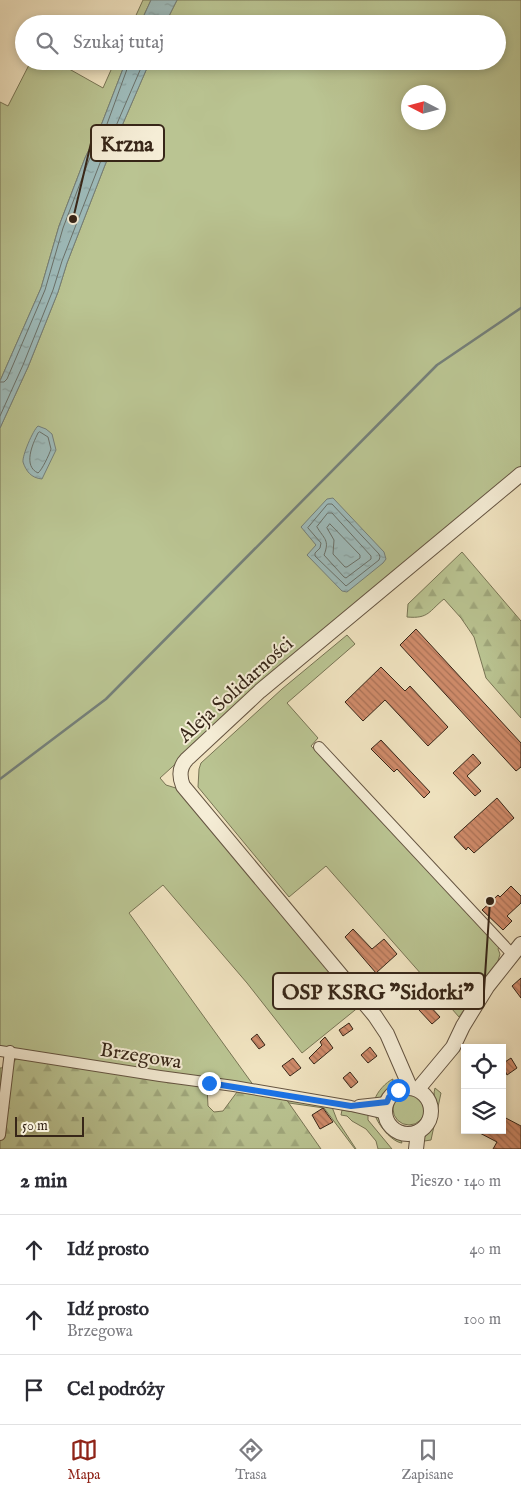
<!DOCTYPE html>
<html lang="pl">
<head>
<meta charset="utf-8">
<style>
  body { margin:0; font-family:"IM FELL English",serif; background:#f2f2f3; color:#2b2b33 }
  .controls { position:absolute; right:15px; bottom:15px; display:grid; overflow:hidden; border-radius:0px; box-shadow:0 2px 8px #0003 }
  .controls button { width:45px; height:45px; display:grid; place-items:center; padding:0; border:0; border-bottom:1px solid #e1e1e2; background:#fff; color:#2b2b33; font:25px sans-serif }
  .compass { position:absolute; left:401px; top:85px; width:45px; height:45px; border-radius:50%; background:#fff; box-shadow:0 2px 8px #0003; rotate:276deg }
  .scale { position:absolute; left:15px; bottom:12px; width:69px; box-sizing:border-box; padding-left:5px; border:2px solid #372618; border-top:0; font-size:14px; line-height:18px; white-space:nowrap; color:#372618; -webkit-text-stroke:4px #f5edd6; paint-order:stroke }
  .stop { position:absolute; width:15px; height:15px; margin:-11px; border:4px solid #1a73e8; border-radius:50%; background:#fff }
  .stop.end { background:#1a73e8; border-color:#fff; box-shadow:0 1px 5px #0008 }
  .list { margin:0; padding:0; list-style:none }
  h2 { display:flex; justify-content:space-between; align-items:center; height:65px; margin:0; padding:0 20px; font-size:21px }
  h2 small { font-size:16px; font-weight:400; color:#7c7c81 }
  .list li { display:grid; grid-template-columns:32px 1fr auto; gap:15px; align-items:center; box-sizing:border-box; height:70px; padding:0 20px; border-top:1px solid #e1e1e2 }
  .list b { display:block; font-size:19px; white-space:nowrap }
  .list p { margin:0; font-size:16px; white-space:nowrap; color:#7c7c81 }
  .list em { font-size:16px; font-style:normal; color:#7c7c81 }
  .icon { flex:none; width:28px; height:28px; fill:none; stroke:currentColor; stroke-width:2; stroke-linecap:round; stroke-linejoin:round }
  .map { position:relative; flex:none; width:521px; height:1149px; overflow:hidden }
  .search { position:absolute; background:#fff; box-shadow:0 2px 8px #0003; left:15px; right:15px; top:15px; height:55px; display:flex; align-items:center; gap:12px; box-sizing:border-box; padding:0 18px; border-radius:28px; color:#7c7c81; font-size:19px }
  .sheet { height:275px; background:#fff }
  nav { display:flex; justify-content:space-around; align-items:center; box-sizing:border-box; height:70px; border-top:1px solid #e1e1e2; background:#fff; font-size:14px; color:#7c7c81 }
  nav a { display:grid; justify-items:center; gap:2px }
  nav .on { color:#8f2418 }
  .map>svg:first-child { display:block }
  .grass { fill:#bac492; stroke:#787555; fill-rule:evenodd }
  .forest { fill:url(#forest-firs); stroke:#787555 }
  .water { fill:url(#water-ripples); stroke:#75807a }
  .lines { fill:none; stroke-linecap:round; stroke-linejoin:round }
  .shore { stroke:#6a716a; stroke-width:1 }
  .stream { stroke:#75807a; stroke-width:2.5 }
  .building { fill:url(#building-back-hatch); stroke:#372618 }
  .minor-casing { stroke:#655542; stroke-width:12 }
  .tertiary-casing { stroke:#655542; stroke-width:16 }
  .minor { stroke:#f5edd6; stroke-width:10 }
  .tertiary { stroke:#f5edd6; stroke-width:14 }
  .route { stroke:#1a73e8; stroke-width:6 }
  .labels { text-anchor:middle; stroke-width:4; stroke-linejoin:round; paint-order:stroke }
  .street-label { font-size:20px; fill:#372618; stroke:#f5edd6 }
  .leader { fill:none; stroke:#372618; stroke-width:2 }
  .callout-dot { fill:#372618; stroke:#f5edd6; stroke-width:2 }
  .callout { fill:#f5edd6; stroke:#372618; stroke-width:2 }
  .callout-label { font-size:21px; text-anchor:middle; font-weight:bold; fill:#372618 }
</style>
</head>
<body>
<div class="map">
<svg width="521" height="1149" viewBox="0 0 521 1149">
  <defs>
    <pattern id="forest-firs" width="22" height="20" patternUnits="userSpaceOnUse" patternTransform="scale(1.25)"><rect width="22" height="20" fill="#bac492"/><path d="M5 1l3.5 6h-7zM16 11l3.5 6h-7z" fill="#a0a87d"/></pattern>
    <pattern id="water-ripples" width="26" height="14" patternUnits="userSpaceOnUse" patternTransform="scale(1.25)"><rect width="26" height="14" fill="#9ebcbc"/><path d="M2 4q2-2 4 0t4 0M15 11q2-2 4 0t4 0" fill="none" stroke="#89a1a1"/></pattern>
    <pattern id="building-back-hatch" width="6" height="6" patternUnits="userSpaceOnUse" patternTransform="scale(1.25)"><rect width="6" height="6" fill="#cf8b6a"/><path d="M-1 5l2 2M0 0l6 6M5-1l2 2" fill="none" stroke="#a97156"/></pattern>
  </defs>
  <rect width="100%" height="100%" fill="#f0e3c0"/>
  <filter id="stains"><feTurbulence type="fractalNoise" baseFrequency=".004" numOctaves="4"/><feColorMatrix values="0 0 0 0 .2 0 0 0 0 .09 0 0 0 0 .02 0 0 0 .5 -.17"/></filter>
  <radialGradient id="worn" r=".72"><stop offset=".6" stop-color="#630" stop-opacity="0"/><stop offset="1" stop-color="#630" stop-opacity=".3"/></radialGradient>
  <g class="grass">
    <path d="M143,0H151L140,24H132Z"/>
    <path d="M177,0H521V469L269,679L160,778L166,785L179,789L360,1006L302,1053L247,983L163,885L129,913L254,1086L0,1046V428L28,367L58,292L67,263L105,165L150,61H497V24H165ZM408,92H438V122H408Z"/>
    <path d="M31,61H55L103,88L115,61H126L102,123L85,158L59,226L41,288L0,381V102L8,106Z"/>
    <path d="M347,635L355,644L287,703L318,738L311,746L472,916L499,947L498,949L500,954L498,961L459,1017L326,866L289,897L198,787L199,769L201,763L282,689Z"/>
    <path d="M393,1079C392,1090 386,1097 375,1099C377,1092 386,1082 393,1079Z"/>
    <path d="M435,1088L441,1093L431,1140L418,1142C423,1133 432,1126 434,1117C437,1107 432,1098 435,1088Z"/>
    <circle cx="409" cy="1109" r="16"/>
    <path d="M286,1099L332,1107L337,1120L356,1149H355L324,1108L289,1103Z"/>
    <path d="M342,1110L368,1114V1120L392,1149H378L376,1141L366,1129L352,1121L347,1116L341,1115Z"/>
    <path d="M375,1115C384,1118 399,1134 402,1143C392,1142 378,1125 375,1115Z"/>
  </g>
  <g class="forest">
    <path d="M462,552L521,621V718L486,678L474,637L461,618L444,599C429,611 429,619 407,617L408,604Z"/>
    <path d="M21,1058L207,1087L208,1106L214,1112L223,1111L237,1092L286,1099L321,1149H0V1068L10,1067L16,1059Z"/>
  </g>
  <g class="water">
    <path d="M151,0H177L165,24H140Z"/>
    <path d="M126,61H150L105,165L67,263L58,292L28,367L0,428V381L41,288L59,226L85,158L102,123Z"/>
    <path d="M38,426L46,429L52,434L56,450L42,479C31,478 26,471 23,462C22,456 33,430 38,426Z"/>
    <path d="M333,498L384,552L386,559L383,563L347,592L342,591L307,555L316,545L301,527L327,499Z"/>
  </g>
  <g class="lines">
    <g class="shore">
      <path d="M0,382H4L7,379L45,290L63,228L89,160L107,124L130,61"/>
      <path d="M0,416L23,365L53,290L62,261L100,163L144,61"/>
      <path d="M40,432L48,437L51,449C49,455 42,470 38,473C23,466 32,445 38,433Z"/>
      <path d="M328,504H332L379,554L380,557L379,560L346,586L315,556V553L320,548L321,543L308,528Z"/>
      <path d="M328,513H332L371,556V559L346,578L344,577L324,555C330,540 324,539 317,527Z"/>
      <path d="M330,524L360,555V558L347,567H345L333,554L334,540L327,528Z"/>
    </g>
    <path class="stream" d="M0,779L106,699L437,365L521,308"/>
  </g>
  <g class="building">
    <path d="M416,629L521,743V767L516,771L400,645Z"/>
    <path d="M381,667L405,691L410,686L448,727L428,746L385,700L363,721L345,702Z"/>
    <path d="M381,740L430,792L424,798L397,769L394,772L371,749Z"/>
    <path d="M473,754L481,763L467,776L481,791L475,796L453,773Z"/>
    <path d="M497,798L514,818L474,853L468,847L466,850L454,837Z"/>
    <path d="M511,886L521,896V903L507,916L512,921L503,930L482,910L498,895L500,897Z"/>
    <path d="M353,929L372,949L384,939L397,954L376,973L345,937Z"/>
    <path d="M521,978V998L512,986Z"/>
    <path d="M427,1003L440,1017L432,1024L419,1010Z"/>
    <path d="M349,1023L353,1029L343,1036L339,1030Z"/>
    <path d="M257,1034L265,1045L259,1049L251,1039Z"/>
    <path d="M325,1037L333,1048L314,1064L309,1058L322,1045L320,1042Z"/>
    <path d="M370,1047L377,1056L368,1063L361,1055Z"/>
    <path d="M293,1058L301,1068L290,1076L282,1066Z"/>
    <path d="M511,1058L517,1068L507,1075L502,1064Z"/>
    <path d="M350,1072L358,1082L351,1088L343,1078Z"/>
    <path d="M323,1108L333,1122L320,1129L312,1115Z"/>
    <path d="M502,1116L521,1126V1149H493L497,1142L474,1130H502Z"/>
  </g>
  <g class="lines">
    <g class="minor-casing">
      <g id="minor">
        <path d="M319,747L512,954"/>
        <path d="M0,1051L160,1076L234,1086L351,1106L386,1114"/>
        <path d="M359,1105L387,1102"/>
        <path d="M0,1135L10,1051"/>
      </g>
    </g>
    <g class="tertiary-casing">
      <g id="tertiary">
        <path d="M410,1087L387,1034L375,1016L183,786C179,776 179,767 187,759L260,691L521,474"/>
        <circle cx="408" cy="1111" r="23"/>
        <path d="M418,1089L453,1047L463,1026L487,987L521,944"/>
        <path d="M416,1149L418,1132"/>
      </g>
    </g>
    <use href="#minor" class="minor"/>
    <use href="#tertiary" class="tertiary"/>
  </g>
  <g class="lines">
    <path class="route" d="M209,1083L351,1106L387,1102L389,1097L398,1090"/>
  </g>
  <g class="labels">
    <g class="street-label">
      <text transform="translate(235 689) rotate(-42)" y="7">Aleja Solidarności</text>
      <text transform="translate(141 1055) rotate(9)" y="7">Brzegowa</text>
    </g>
  </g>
  <path class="leader" d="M73 219L91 143M490 901L484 991"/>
  <g class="callout-dot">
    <circle cx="73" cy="219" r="5"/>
    <circle cx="490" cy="901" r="5"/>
  </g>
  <g class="callout">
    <rect x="91" y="125" width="73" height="36" rx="5"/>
    <rect x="273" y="973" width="211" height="36" rx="5"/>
  </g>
  <g class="callout-label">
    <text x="127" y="151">Krzna</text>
    <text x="378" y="999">OSP KSRG "Sidorki"</text>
  </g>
  <rect width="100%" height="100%" filter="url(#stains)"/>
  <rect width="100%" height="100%" fill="url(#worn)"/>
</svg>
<div class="controls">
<button><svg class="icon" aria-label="locate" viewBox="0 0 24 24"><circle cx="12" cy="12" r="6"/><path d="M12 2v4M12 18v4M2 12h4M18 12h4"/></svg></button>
<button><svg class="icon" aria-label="layers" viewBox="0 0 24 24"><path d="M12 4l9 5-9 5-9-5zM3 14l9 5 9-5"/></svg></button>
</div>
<svg class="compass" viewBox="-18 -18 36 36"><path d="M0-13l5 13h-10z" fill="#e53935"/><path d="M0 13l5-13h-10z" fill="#7c7c81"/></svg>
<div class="scale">50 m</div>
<div class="stop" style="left:398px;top:1090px"></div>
<div class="stop end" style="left:209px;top:1083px"></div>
<div class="search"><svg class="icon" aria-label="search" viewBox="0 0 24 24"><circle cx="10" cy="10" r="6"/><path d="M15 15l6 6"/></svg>Szukaj tutaj</div>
</div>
<section class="sheet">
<h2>2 min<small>Pieszo · 140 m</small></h2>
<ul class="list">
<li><svg class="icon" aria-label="ahead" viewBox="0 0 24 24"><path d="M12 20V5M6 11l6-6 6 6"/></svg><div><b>Idź prosto</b></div><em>40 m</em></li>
<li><svg class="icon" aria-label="ahead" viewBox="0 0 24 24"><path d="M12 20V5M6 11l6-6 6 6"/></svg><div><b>Idź prosto</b><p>Brzegowa</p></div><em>100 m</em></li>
<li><svg class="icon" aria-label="arrive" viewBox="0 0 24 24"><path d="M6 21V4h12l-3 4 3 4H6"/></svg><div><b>Cel podróży</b></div></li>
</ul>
</section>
<nav>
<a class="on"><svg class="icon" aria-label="map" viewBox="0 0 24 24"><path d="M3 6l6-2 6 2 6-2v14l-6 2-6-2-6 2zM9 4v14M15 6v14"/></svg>Mapa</a>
<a><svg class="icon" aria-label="directions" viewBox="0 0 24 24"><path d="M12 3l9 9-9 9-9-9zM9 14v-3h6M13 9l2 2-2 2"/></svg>Trasa</a>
<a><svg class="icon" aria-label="saved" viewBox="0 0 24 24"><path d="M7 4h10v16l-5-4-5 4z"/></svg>Zapisane</a>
</nav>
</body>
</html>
